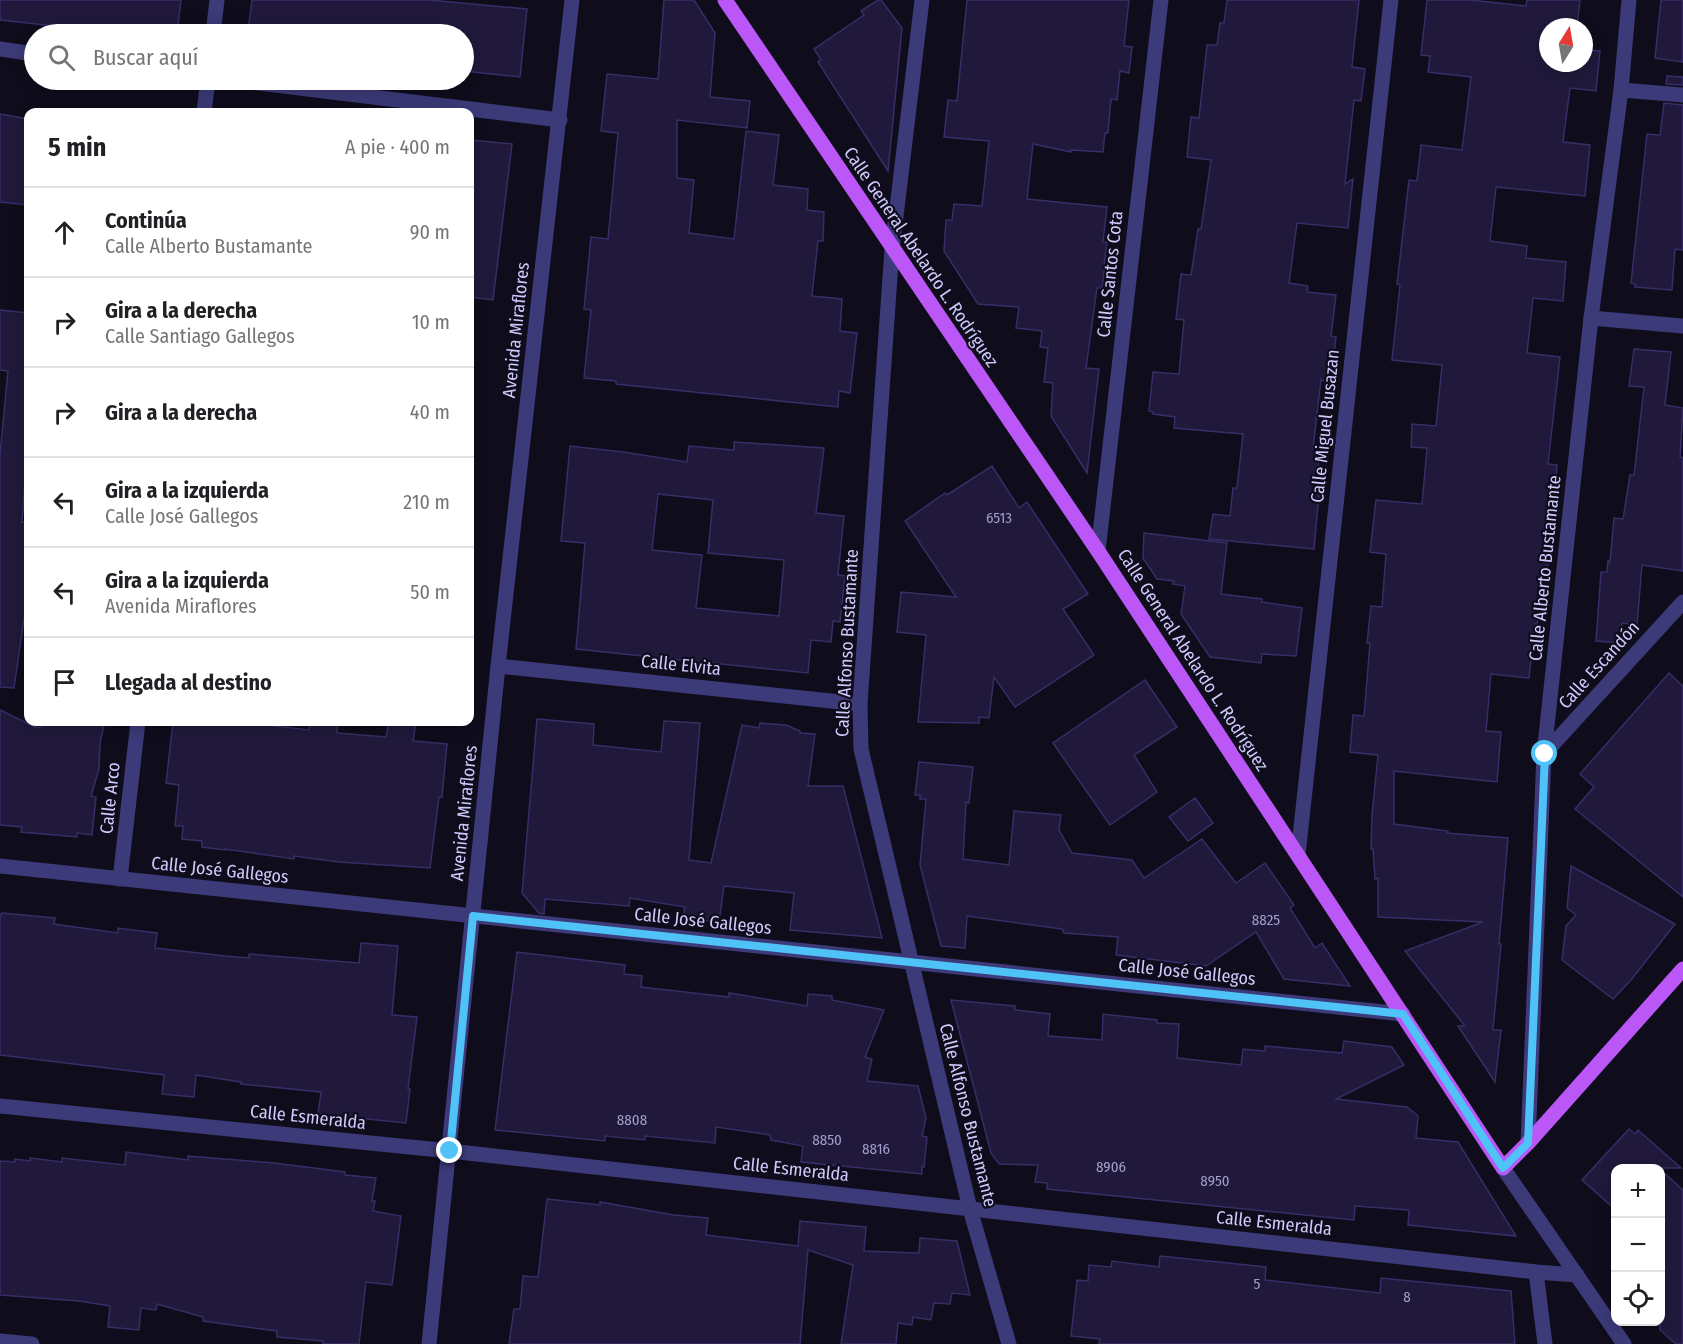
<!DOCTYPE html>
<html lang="es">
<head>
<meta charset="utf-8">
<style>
  body { margin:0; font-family:"Fira Sans Condensed",sans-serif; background:#f6f6f6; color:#202124 }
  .controls { position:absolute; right:18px; bottom:18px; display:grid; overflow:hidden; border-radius:12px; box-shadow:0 3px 15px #0003 }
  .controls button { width:54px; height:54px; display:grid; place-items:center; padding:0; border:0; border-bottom:2px solid #e0e0e0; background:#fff; color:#202124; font:30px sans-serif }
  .compass { position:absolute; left:1539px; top:18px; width:54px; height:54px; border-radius:50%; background:#fff; box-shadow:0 3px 15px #0003; rotate:11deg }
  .stop { position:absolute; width:18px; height:18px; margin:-14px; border:4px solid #4fc3f7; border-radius:50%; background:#fff }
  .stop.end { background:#4fc3f7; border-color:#fff; box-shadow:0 2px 6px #0008 }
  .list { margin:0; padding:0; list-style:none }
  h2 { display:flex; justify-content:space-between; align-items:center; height:78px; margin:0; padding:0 24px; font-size:26px }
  h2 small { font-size:20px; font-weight:400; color:#757577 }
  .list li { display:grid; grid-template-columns:39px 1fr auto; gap:18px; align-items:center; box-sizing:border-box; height:90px; padding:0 24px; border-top:2px solid #e0e0e0 }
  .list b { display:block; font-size:22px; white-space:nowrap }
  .list p { margin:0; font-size:20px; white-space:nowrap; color:#757577 }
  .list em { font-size:20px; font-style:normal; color:#757577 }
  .icon { flex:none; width:33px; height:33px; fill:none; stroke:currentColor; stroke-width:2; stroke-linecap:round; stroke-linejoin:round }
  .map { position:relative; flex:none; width:1683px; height:1344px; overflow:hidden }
  .search { position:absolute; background:#fff; box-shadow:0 3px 15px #0003; left:24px; top:24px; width:450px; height:66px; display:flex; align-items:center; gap:15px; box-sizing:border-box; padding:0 21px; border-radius:33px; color:#757577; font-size:22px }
  .panel { position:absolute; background:#fff; box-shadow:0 3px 15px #0003; left:24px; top:108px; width:450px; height:618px; border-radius:12px }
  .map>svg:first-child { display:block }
  .building { fill:#20193b; stroke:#382d66; stroke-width:1.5; fill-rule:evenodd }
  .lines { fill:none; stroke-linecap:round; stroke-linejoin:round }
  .minor { stroke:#3c3a78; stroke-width:15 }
  .major { stroke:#ba57f6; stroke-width:15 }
  .route { stroke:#4fc3f7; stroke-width:8 }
  .labels { text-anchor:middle; stroke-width:4.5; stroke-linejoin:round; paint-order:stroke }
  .number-label { font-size:15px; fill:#a39ecc }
  .street-label { font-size:18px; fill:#cfcafc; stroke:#0f0c1c }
</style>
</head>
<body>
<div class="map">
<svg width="1683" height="1344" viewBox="0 0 1683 1344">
  <rect width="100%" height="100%" fill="#0f0c1c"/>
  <g class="building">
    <path d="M0,0H181L177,34H125L0,20Z"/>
    <path d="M252,0H429L527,9L520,77L464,71V34H281L248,31Z"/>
    <path d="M664,0H694L715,33L710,97L750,101L747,128L677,120V178L694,180L689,233L734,239L746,131L779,135L773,185L808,189L807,210L824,212L823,241H818L812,296L842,299L840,331L857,333L850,393L839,391L838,407L616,384V381L584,378L591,310L584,309L591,237L608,239L618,133L601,131L607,74L658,79Z"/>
    <path d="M878,0H881L902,28L888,171L818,62L821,60L814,49L864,15L861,11Z"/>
    <path d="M967,0H1129L1124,46L1132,47L1129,73L1120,71L1117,100L1111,99L1108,133H1105L1103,152L1071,150V152L1033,144L1027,199L1107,207L1103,242H1107L1104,265H1105L1102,288H1097L1086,368L1099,369L1087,473L1051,416L1053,383L1044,382L1048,348L1040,347L1042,331L1016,328L1019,307L978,304L944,251L946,220H952L954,204L982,206L989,141L944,137L948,100L957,101Z"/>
    <path d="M1227,0H1359L1352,67L1365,69L1361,101L1354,100L1345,184L1353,179L1348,228L1297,223L1289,283L1308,286L1307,292L1336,295L1331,336L1336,337L1331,382L1321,380L1313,448H1320L1318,472H1321L1314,549L1209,539L1213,514L1230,516L1233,488H1237L1243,434L1174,428L1175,417L1153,414V412L1149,411L1153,372L1179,374L1184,320L1176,319L1181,274L1191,275L1198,229H1201L1211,160L1187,157L1191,117L1199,118L1207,45H1217L1220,23H1224Z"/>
    <path d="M1427,0H1470L1526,6L1527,0H1580L1577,27H1548V63H1584V50L1600,51L1596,91L1570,88L1563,142L1590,145L1585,196L1496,187L1490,241L1527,246L1526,258L1566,262L1563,301L1533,298L1527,353L1560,357L1548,464L1557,465L1554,499L1546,582L1537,625L1535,624L1529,678L1491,674L1486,731L1501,732L1497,782L1394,771V824L1448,831L1447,833L1508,838L1499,944H1501L1493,1030H1501L1495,1082L1458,1026H1465L1405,951L1483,922L1378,917V878L1375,879L1373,849H1371L1372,815L1378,755L1350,752L1353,715L1364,716L1370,643H1367L1371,606L1382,607L1386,554L1370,552L1376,500L1422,504L1427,448L1411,447L1412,424L1436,426L1442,365L1392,360L1400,285L1397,284L1409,180L1417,181L1421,145L1462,150L1471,77L1428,72L1430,56L1421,55Z"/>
    <path d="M1661,0H1683V62L1655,58Z"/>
    <path d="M1667,76L1683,77V85L1666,84Z"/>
    <path d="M1664,103L1683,105V250L1675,249L1672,290L1635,287V284L1631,283L1647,134L1660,135Z"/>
    <path d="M0,114L28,119V205L0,202Z"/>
    <path d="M470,140L512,144L493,300L470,297Z"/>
    <path d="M0,310L28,313V440L22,522L28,523V591L14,688L0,687V454L8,371L0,370Z"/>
    <path d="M1634,349L1671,352L1665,405L1683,408L1680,457L1683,458V571L1642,565L1637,625L1622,623L1620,643L1596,641L1601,572H1607L1608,561L1610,562L1614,518L1623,519L1630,475H1634L1644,387L1629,386Z"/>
    <path d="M734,442L824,448L816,513L844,516L838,575L845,576L840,622L833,621L831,642L811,640L808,673L576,649L585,543L561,541L570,446L623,452L687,462L689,446L734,450ZM658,494L713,500L708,553L784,560L779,616L696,608L702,555L652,550Z"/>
    <path d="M992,466L1019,508L1027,502L1088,594L1063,609L1094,655L1015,707L994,677L989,718L979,717V723L918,722L926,635L897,632L901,592L956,597L905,521L945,493L947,495Z"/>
    <path d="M1144,533L1227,543L1221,594L1262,599V602L1302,608L1296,656L1262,654L1261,663L1210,657L1181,614L1185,586L1173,584L1174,581L1157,579L1143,558Z"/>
    <path d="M1669,673L1683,686V897L1575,809L1594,787L1580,774Z"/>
    <path d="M1145,680L1177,727L1134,755L1157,792L1110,825L1053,743Z"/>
    <path d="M0,710L37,728L51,722H102L101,725H104L100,743L99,769L91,796L96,797L92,835L77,833V837L21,832L22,827L0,825Z"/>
    <path d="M537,719L594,724L593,745L661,752L664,721L700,723L689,860L711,863L742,725L759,728L760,723L786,725L800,731V733L815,734L808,786H843L882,938L790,930L794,893L724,886L719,922L683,918L685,907L630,898L629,906L545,899L544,914L539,913L522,893Z"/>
    <path d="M173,722H241L309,730L310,722H338L337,733L386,737L389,722H416L413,741L447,744L442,797H439L430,868L339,862L294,856V859L225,849V850L202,847V841L182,839L183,826H175L179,785L166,783Z"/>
    <path d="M919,762L973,767L969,803L966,802L963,859L1009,865L1014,811L1061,815L1059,830L1072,853L1132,860L1144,878L1202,839L1236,883L1265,863L1294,905L1290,908L1315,948L1322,943L1350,986L1284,979L1256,932L1206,966L1116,955L1118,937L1064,933L1062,929L967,916L965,948L941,946L920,865L926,799H920V795H915Z"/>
    <path d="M1195,798L1213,823L1188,841L1169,817Z"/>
    <path d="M1571,866L1675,924L1631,980L1613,999L1562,960L1566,926L1576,915L1567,908Z"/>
    <path d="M2,913L55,918L54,924L118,933V928L157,933L155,948L225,956L249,958V954L359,963L361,943L398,946L392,1015L417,1017L408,1089H410L406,1123L318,1114L321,1092L241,1084V1082L196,1075L194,1097L162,1094L164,1075L0,1055V915Z"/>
    <path d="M517,952L625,965L624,974L642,976L641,987L729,997V993L807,1006L808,994L832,996V1000L884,1010L865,1057L872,1059L867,1081L918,1086L926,1118L922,1136L927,1137L924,1167H922V1174L801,1162L803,1146L771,1140L770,1135L716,1127L715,1143L645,1136V1140L605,1136V1141L495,1130Z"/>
    <path d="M951,1000L1015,1006V1010L1050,1014L1048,1036L1102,1040L1103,1014L1157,1020V1023L1179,1024L1177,1058L1241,1065L1243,1049L1265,1051V1046L1342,1053L1344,1041L1392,1047L1404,1065L1336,1099L1407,1107L1418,1116L1416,1138L1458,1142L1516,1236L1408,1225L1409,1210L1355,1206L1354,1220L1047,1189V1183L1035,1182L1038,1165L999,1164L991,1153Z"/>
    <path d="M1629,1129L1635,1134L1638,1130L1681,1168H1616V1210L1582,1180Z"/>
    <path d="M126,1152L188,1160V1156L274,1163L345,1172V1175L376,1178L372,1201H375L373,1211L401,1216L392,1285L366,1282L359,1344H323V1341L277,1337V1331L203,1321V1317L157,1304L156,1310L141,1308L139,1330L108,1327L110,1306L79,1301L0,1295V1161L15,1162V1159L30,1161V1158L62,1162V1158L125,1165Z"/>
    <path d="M1660,1169L1683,1190V1344H1676L1660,1330Z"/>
    <path d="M547,1199L600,1205V1202L674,1215L708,1218L706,1235L798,1246L800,1221L866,1227L864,1251L919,1253L920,1238L957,1241L970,1295L952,1293L950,1304L934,1303L931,1320L913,1317L912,1325L898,1323L896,1344H841L853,1265L808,1250L800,1344H509L514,1309H520L523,1276L538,1277Z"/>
    <path d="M1160,1256L1266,1267L1265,1280L1380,1293L1381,1278L1511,1291L1515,1344H1099L1100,1339L1071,1336L1077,1280L1088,1281L1089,1265L1111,1267L1112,1261L1159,1267Z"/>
  </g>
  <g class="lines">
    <g class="minor">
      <path d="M922,0L892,249L860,704L861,749L970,1209L1009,1344"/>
      <path d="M213,34L217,0"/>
      <path d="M0,49L34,54"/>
      <path d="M234,80L560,120"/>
      <path d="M1621,90L1683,95"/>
      <path d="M204,112L208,80"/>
      <path d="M1591,318L1683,326"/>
      <path d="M1098,551L1161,0"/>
      <path d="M498,666L860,704"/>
      <path d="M1544,754L1683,602"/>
      <path d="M1298,855L1391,0"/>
      <path d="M0,866L1403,1014"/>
      <path d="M120,879L138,722"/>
      <path d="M0,1106L450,1151L1536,1272L1577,1275"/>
      <path d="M1528,1143L1544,754L1591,318L1621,90L1629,0"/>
      <path d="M1503,1168L1624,1344"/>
      <path d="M1536,1272L1545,1344"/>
      <path d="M0,1341L32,1344"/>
      <path d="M429,1344L498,666L572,0"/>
    </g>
    <path class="major" d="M725,0L1098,551L1503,1168L1528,1143L1683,969"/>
  </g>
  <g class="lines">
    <path class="route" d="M450,1151L473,916L1403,1014L1503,1168L1528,1143L1545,754"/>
  </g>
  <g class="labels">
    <g class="number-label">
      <text x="999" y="523">6513</text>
      <text x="1266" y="925">8825</text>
      <text x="632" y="1125">8808</text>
      <text x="827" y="1145">8850</text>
      <text x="876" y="1154">8816</text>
      <text x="1111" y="1172">8906</text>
      <text x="1215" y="1186">8950</text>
      <text x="1257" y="1289">5</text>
      <text x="1407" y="1302">8</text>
    </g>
    <g class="street-label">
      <text transform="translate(921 257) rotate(56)" y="6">Calle General Abelardo L. Rodríguez</text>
      <text transform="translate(1110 274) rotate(-84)" y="6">Calle Santos Cota</text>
      <text transform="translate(516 330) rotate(-84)" y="6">Avenida Miraflores</text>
      <text transform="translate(1325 426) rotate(-84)" y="6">Calle Miguel Busazan</text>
      <text transform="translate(1545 568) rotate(-84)" y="6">Calle Alberto Bustamante</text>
      <text transform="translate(847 643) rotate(-87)" y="6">Calle Alfonso Bustamante</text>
      <text transform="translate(1193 660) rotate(57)" y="6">Calle General Abelardo L. Rodríguez</text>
      <text transform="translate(681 665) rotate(6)" y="6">Calle Elvita</text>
      <text transform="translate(1599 665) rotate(-48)" y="6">Calle Escandón</text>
      <text transform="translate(110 798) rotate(-84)" y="6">Calle Arco</text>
      <text transform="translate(464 813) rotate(-84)" y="6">Avenida Miraflores</text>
      <text transform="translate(220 870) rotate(6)" y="6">Calle José Gallegos</text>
      <text transform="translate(703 921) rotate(6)" y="6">Calle José Gallegos</text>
      <text transform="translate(1187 972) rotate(6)" y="6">Calle José Gallegos</text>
      <text transform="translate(968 1115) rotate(76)" y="6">Calle Alfonso Bustamante</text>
      <text transform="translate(308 1117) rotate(6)" y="6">Calle Esmeralda</text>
      <text transform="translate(791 1169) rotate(6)" y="6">Calle Esmeralda</text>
      <text transform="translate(1274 1223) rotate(6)" y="6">Calle Esmeralda</text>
    </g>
  </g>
</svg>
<div class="controls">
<button>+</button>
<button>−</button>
<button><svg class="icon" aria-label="locate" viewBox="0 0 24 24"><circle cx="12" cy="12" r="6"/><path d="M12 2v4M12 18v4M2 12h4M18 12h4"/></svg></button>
</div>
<svg class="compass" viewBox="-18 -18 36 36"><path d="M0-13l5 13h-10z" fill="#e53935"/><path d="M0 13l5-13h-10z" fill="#757577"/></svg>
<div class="stop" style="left:1545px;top:754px"></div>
<div class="stop end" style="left:450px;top:1151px"></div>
<div class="search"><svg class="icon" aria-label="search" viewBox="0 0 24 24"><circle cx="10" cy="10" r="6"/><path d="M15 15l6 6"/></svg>Buscar aquí</div>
<section class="panel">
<h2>5 min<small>A pie · 400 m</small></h2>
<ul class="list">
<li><svg class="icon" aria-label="ahead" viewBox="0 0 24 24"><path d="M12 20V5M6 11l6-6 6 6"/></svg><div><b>Continúa</b><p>Calle Alberto Bustamante</p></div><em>90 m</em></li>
<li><svg class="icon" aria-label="right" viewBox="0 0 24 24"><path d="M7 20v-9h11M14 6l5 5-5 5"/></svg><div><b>Gira a la derecha</b><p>Calle Santiago Gallegos</p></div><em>10 m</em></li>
<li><svg class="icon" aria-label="right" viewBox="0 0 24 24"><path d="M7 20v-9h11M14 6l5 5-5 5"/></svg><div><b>Gira a la derecha</b></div><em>40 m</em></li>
<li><svg class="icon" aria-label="left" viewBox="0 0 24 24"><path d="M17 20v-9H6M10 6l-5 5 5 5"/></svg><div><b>Gira a la izquierda</b><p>Calle José Gallegos</p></div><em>210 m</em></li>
<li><svg class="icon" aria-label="left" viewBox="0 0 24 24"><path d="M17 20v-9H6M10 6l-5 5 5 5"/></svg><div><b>Gira a la izquierda</b><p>Avenida Miraflores</p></div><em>50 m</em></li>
<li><svg class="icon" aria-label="arrive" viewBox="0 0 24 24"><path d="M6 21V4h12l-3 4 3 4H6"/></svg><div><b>Llegada al destino</b></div></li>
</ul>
</section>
</div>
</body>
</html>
